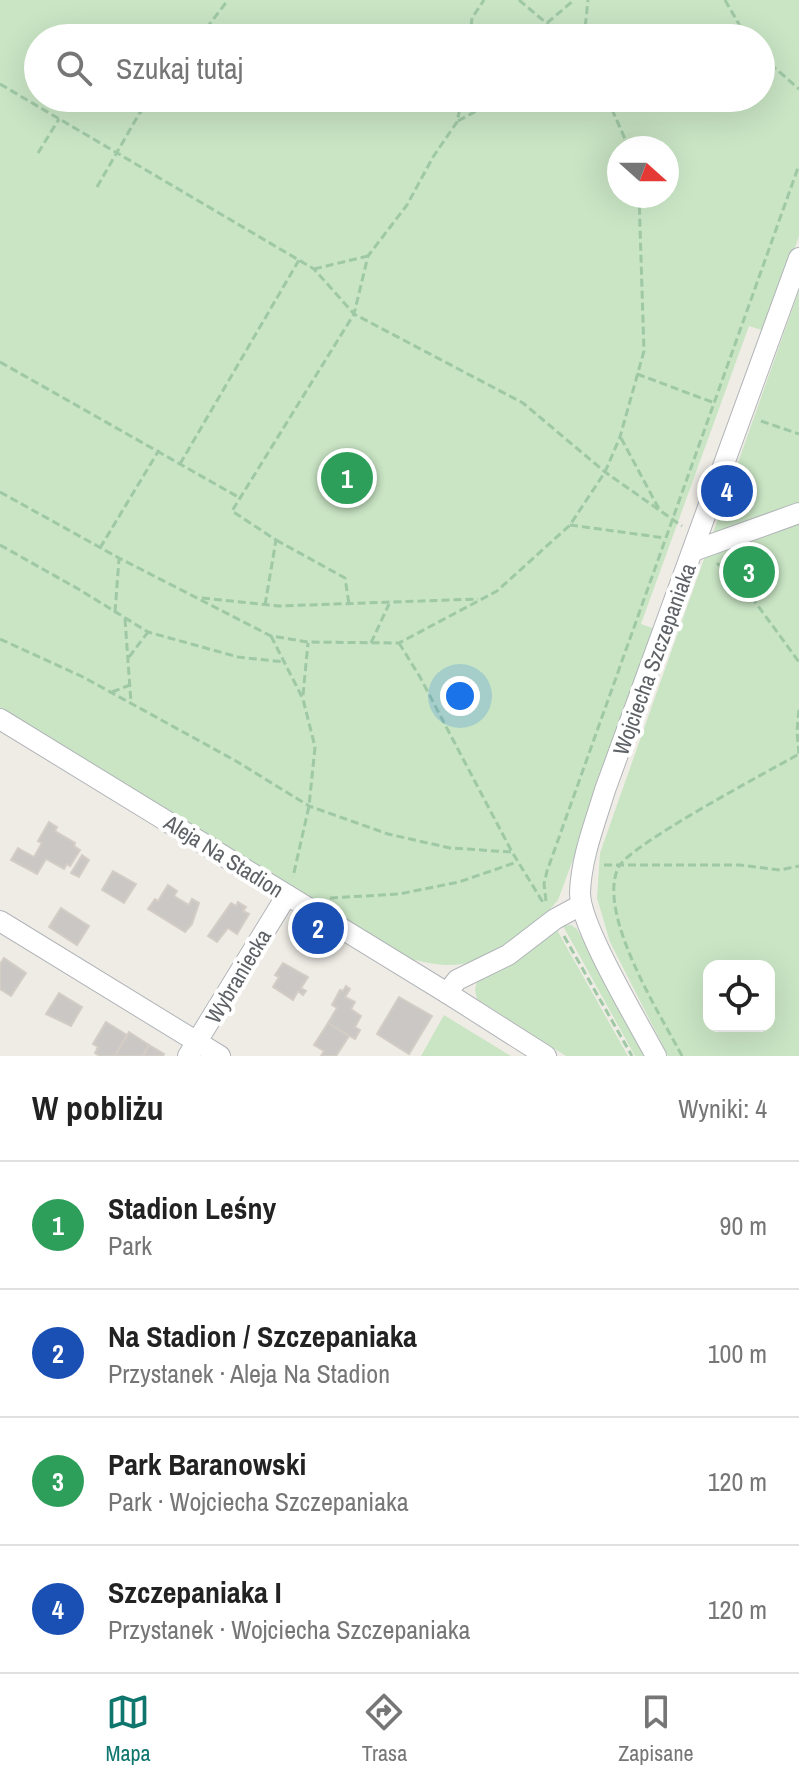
<!DOCTYPE html>
<html lang="pl">
<head>
<meta charset="utf-8">
<style>
  body { margin:0; font-family:"Archivo Narrow",sans-serif; background:#f6f6f6; color:#222 }
  .controls { position:absolute; right:24px; bottom:24px; display:grid; overflow:hidden; border-radius:16px; box-shadow:0 8px 32px #0002 }
  .controls button { width:72px; height:72px; display:grid; place-items:center; padding:0; border:0; border-bottom:2px solid #e0e0e0; background:#fff; color:#222; font:40px sans-serif }
  .compass { position:absolute; left:607px; top:136px; width:72px; height:72px; border-radius:50%; background:#fff; box-shadow:0 8px 32px #0002; rotate:111deg }
  .you { position:absolute; left:460px; top:696px; width:28px; height:28px; margin:-20px; border:6px solid #fff; border-radius:50%; background:#1a73e8; box-shadow:0 0 0 12px #1a73e833 }
  .badge { display:grid; place-items:center; width:52px; height:52px; border-radius:50%; background:#0f766e; color:#fff; font-size:26px; font-weight:700 }
  .pin { position:absolute; translate:-50% -50%; border:4px solid #fff; box-shadow:0 2px 8px #0006 }
  .list { margin:0; padding:0; list-style:none }
  h2 { display:flex; justify-content:space-between; align-items:center; height:104px; margin:0; padding:0 32px; font-size:34px }
  h2 small { font-size:26px; font-weight:400; color:#767676 }
  .list li { display:grid; grid-template-columns:52px 1fr auto; gap:24px; align-items:center; box-sizing:border-box; height:128px; padding:0 32px; border-top:2px solid #e0e0e0 }
  .list b { display:block; font-size:30px; white-space:nowrap }
  .list p { margin:0; font-size:26px; white-space:nowrap; color:#767676 }
  .list em { font-size:26px; font-style:normal; color:#767676 }
  .icon { flex:none; width:44px; height:44px; fill:none; stroke:currentColor; stroke-width:2; stroke-linecap:round; stroke-linejoin:round }
  .map { position:relative; flex:none; width:799px; height:1056px; overflow:hidden }
  .search { position:absolute; background:#fff; box-shadow:0 8px 32px #0002; left:24px; right:24px; top:24px; height:88px; display:flex; align-items:center; gap:20px; box-sizing:border-box; padding:0 28px; border-radius:44px; color:#767676; font-size:30px }
  .sheet { height:616px; background:#fff }
  nav { display:flex; justify-content:space-around; align-items:center; box-sizing:border-box; height:112px; border-top:2px solid #e0e0e0; background:#fff; font-size:22px; color:#767676 }
  nav a { display:grid; justify-items:center; gap:4px }
  nav .on { color:#0f766e }
  .map>svg:first-child { display:block }
  .green { fill:#c9e5c4; fill-rule:evenodd }
  .building { fill:#cbc7c4; stroke:#d4cdc5; stroke-width:2 }
  .lines { fill:none; stroke-linecap:round; stroke-linejoin:round }
  .minor-casing { stroke:#b1b4b8; stroke-width:22 }
  .path { stroke:#9fc8a5; stroke-width:3; stroke-dasharray:8 4; stroke-linecap:butt }
  .minor { stroke:#fff; stroke-width:20 }
  .labels { text-anchor:middle; stroke-width:8; stroke-linejoin:round; paint-order:stroke }
  .street-label { font-size:22px; fill:#5e6266; stroke:#fff }
</style>
</head>
<body>
<div class="map">
<svg width="799" height="1056" viewBox="0 0 799 1056">
  <rect width="100%" height="100%" fill="#efece6"/>
  <g class="green">
    <path d="M0,0H799V236L765,331L749,326L641,624L658,630L558,900C530,933 493,965 447,965C435,965 421,961 409,959L0,710ZM38,38H761V98H38ZM619,148H667V196H619Z"/>
    <path d="M799,290V1056H668L610,942L597,898L600,853ZM709,966H769V1026H709Z"/>
    <path d="M571,925L577,929L644,1056H635L563,926Z"/>
    <path d="M557,930L628,1056H566L477,999L475,990L477,981Z"/>
    <path d="M444,1015L511,1056H421Z"/>
  </g>
  <g class="building">
    <path d="M49,822L57,827L55,831L75,843L74,846L80,850L70,866L67,864L64,869L46,859L37,874L11,860L18,848L34,857L42,843L38,841Z"/>
    <path d="M82,855L89,860L79,877L71,873Z"/>
    <path d="M113,871L136,884L124,903L102,890Z"/>
    <path d="M168,885L177,891L174,896L189,905L192,899L199,903L192,924L185,932L148,909L155,899L158,901Z"/>
    <path d="M238,902L246,907L243,911L249,914L237,934L228,928L217,942L208,936L231,903L236,906Z"/>
    <path d="M61,908L89,926L77,945L49,927Z"/>
    <path d="M4,958L26,973L11,996L0,989V964Z"/>
    <path d="M283,963L308,977L301,988L306,991L303,995L298,991L293,1000L273,987L279,977L275,975Z"/>
    <path d="M346,986L350,989L345,997L355,1002L351,1009L361,1016L355,1027L360,1030L355,1039L328,1023L337,1008L332,1005L340,990L343,991Z"/>
    <path d="M59,993L82,1007L71,1026L46,1014Z"/>
    <path d="M399,997L432,1016L409,1054L377,1034Z"/>
    <path d="M106,1022L127,1035L115,1056H100L95,1053L98,1047L93,1044Z"/>
    <path d="M328,1023L349,1036L336,1056H321L324,1051L314,1045Z"/>
    <path d="M129,1032L149,1045L143,1056H115Z"/>
    <path d="M149,1045L164,1054L163,1056H143Z"/>
  </g>
  <g class="lines">
    <g class="minor-casing">
      <g id="minor">
        <path d="M693,551L799,513"/>
        <path d="M0,719L447,993L546,1056"/>
        <path d="M0,921L220,1056"/>
        <path d="M447,993L457,980L508,955L555,919L581,905"/>
        <path d="M188,1056L287,895"/>
        <path d="M656,1056C638,1022 580,926 580,893C581,858 595,823 605,790L799,258"/>
      </g>
    </g>
    <g class="path">
      <path d="M519,0L564,38"/>
      <path d="M725,0L747,38"/>
      <path d="M547,23L574,0"/>
      <path d="M199,38L228,0"/>
      <path d="M470,38L472,18L484,0"/>
      <path d="M577,38L626,26L662,28L696,34L718,28H739"/>
      <path d="M584,38L588,0"/>
      <path d="M761,56L799,89"/>
      <path d="M0,84L314,269L354,314L523,403L605,472L682,526"/>
      <path d="M607,98L629,148"/>
      <path d="M458,121L500,98"/>
      <path d="M38,153L59,119"/>
      <path d="M97,187L139,114L152,98"/>
      <path d="M314,269L368,256"/>
      <path d="M0,362L240,498"/>
      <path d="M637,374L712,402"/>
      <path d="M761,421L799,434"/>
      <path d="M621,438L659,509"/>
      <path d="M180,464L299,260"/>
      <path d="M0,492L119,558L271,636L308,642L399,643L497,591L570,525L605,472L620,437L644,351L639,196"/>
      <path d="M570,525L665,538"/>
      <path d="M276,540L345,578L349,604"/>
      <path d="M0,545L80,590L148,632L238,657L285,662"/>
      <path d="M100,548L159,450"/>
      <path d="M717,563L753,599L799,662"/>
      <path d="M202,598L279,606L478,599"/>
      <path d="M265,605L276,540L232,511L354,314L368,256L407,205L433,157L457,122L462,98"/>
      <path d="M115,612L119,559"/>
      <path d="M125,619L131,703"/>
      <path d="M271,636L303,699L315,747L309,806L293,877"/>
      <path d="M0,639L83,677L236,761L309,806L388,834L450,848L512,852"/>
      <path d="M371,643L389,604"/>
      <path d="M399,643L420,677L512,852L544,904"/>
      <path d="M129,657L148,632"/>
      <path d="M112,692L130,685"/>
      <path d="M303,695L308,643"/>
      <path d="M799,710L797,731L799,755"/>
      <path d="M604,865H740L780,870L799,866"/>
      <path d="M330,898L399,894L459,882L517,862"/>
      <path d="M546,901L544,884L547,871L799,165"/>
      <path d="M564,936L632,1056"/>
      <path d="M682,1056C660,1014 597,915 618,868C627,846 769,771 799,754"/>
    </g>
    <use href="#minor" class="minor"/>
  </g>
  <g class="labels">
    <g class="street-label">
      <text transform="translate(654 659) rotate(-70)" y="8">Wojciecha Szczepaniaka</text>
      <text transform="translate(224 856) rotate(32)" y="8">Aleja Na Stadion</text>
      <text transform="translate(238 976) rotate(-59)" y="8">Wybraniecka</text>
    </g>
  </g>
</svg>
<div class="controls">
<button><svg class="icon" aria-label="locate" viewBox="0 0 24 24"><circle cx="12" cy="12" r="6"/><path d="M12 2v4M12 18v4M2 12h4M18 12h4"/></svg></button>
</div>
<svg class="compass" viewBox="-18 -18 36 36"><path d="M0-13l5 13h-10z" fill="#e53935"/><path d="M0 13l5-13h-10z" fill="#767676"/></svg>
<div class="you"></div>
<div class="pin badge" style="left:347px;top:478px;background:#2e9e5b">1</div>
<div class="pin badge" style="left:318px;top:928px;background:#1a4fb4">2</div>
<div class="pin badge" style="left:749px;top:572px;background:#2e9e5b">3</div>
<div class="pin badge" style="left:727px;top:491px;background:#1a4fb4">4</div>
<div class="search"><svg class="icon" aria-label="search" viewBox="0 0 24 24"><circle cx="10" cy="10" r="6"/><path d="M15 15l6 6"/></svg>Szukaj tutaj</div>
</div>
<section class="sheet">
<h2>W pobliżu<small>Wyniki: 4</small></h2>
<ul class="list">
<li><span class="badge" style="background:#2e9e5b">1</span><div><b>Stadion Leśny</b><p>Park</p></div><em>90 m</em></li>
<li><span class="badge" style="background:#1a4fb4">2</span><div><b>Na Stadion / Szczepaniaka</b><p>Przystanek · Aleja Na Stadion</p></div><em>100 m</em></li>
<li><span class="badge" style="background:#2e9e5b">3</span><div><b>Park Baranowski</b><p>Park · Wojciecha Szczepaniaka</p></div><em>120 m</em></li>
<li><span class="badge" style="background:#1a4fb4">4</span><div><b>Szczepaniaka I</b><p>Przystanek · Wojciecha Szczepaniaka</p></div><em>120 m</em></li>
</ul>
</section>
<nav>
<a class="on"><svg class="icon" aria-label="map" viewBox="0 0 24 24"><path d="M3 6l6-2 6 2 6-2v14l-6 2-6-2-6 2zM9 4v14M15 6v14"/></svg>Mapa</a>
<a><svg class="icon" aria-label="directions" viewBox="0 0 24 24"><path d="M12 3l9 9-9 9-9-9zM9 14v-3h6M13 9l2 2-2 2"/></svg>Trasa</a>
<a><svg class="icon" aria-label="saved" viewBox="0 0 24 24"><path d="M7 4h10v16l-5-4-5 4z"/></svg>Zapisane</a>
</nav>
</body>
</html>
